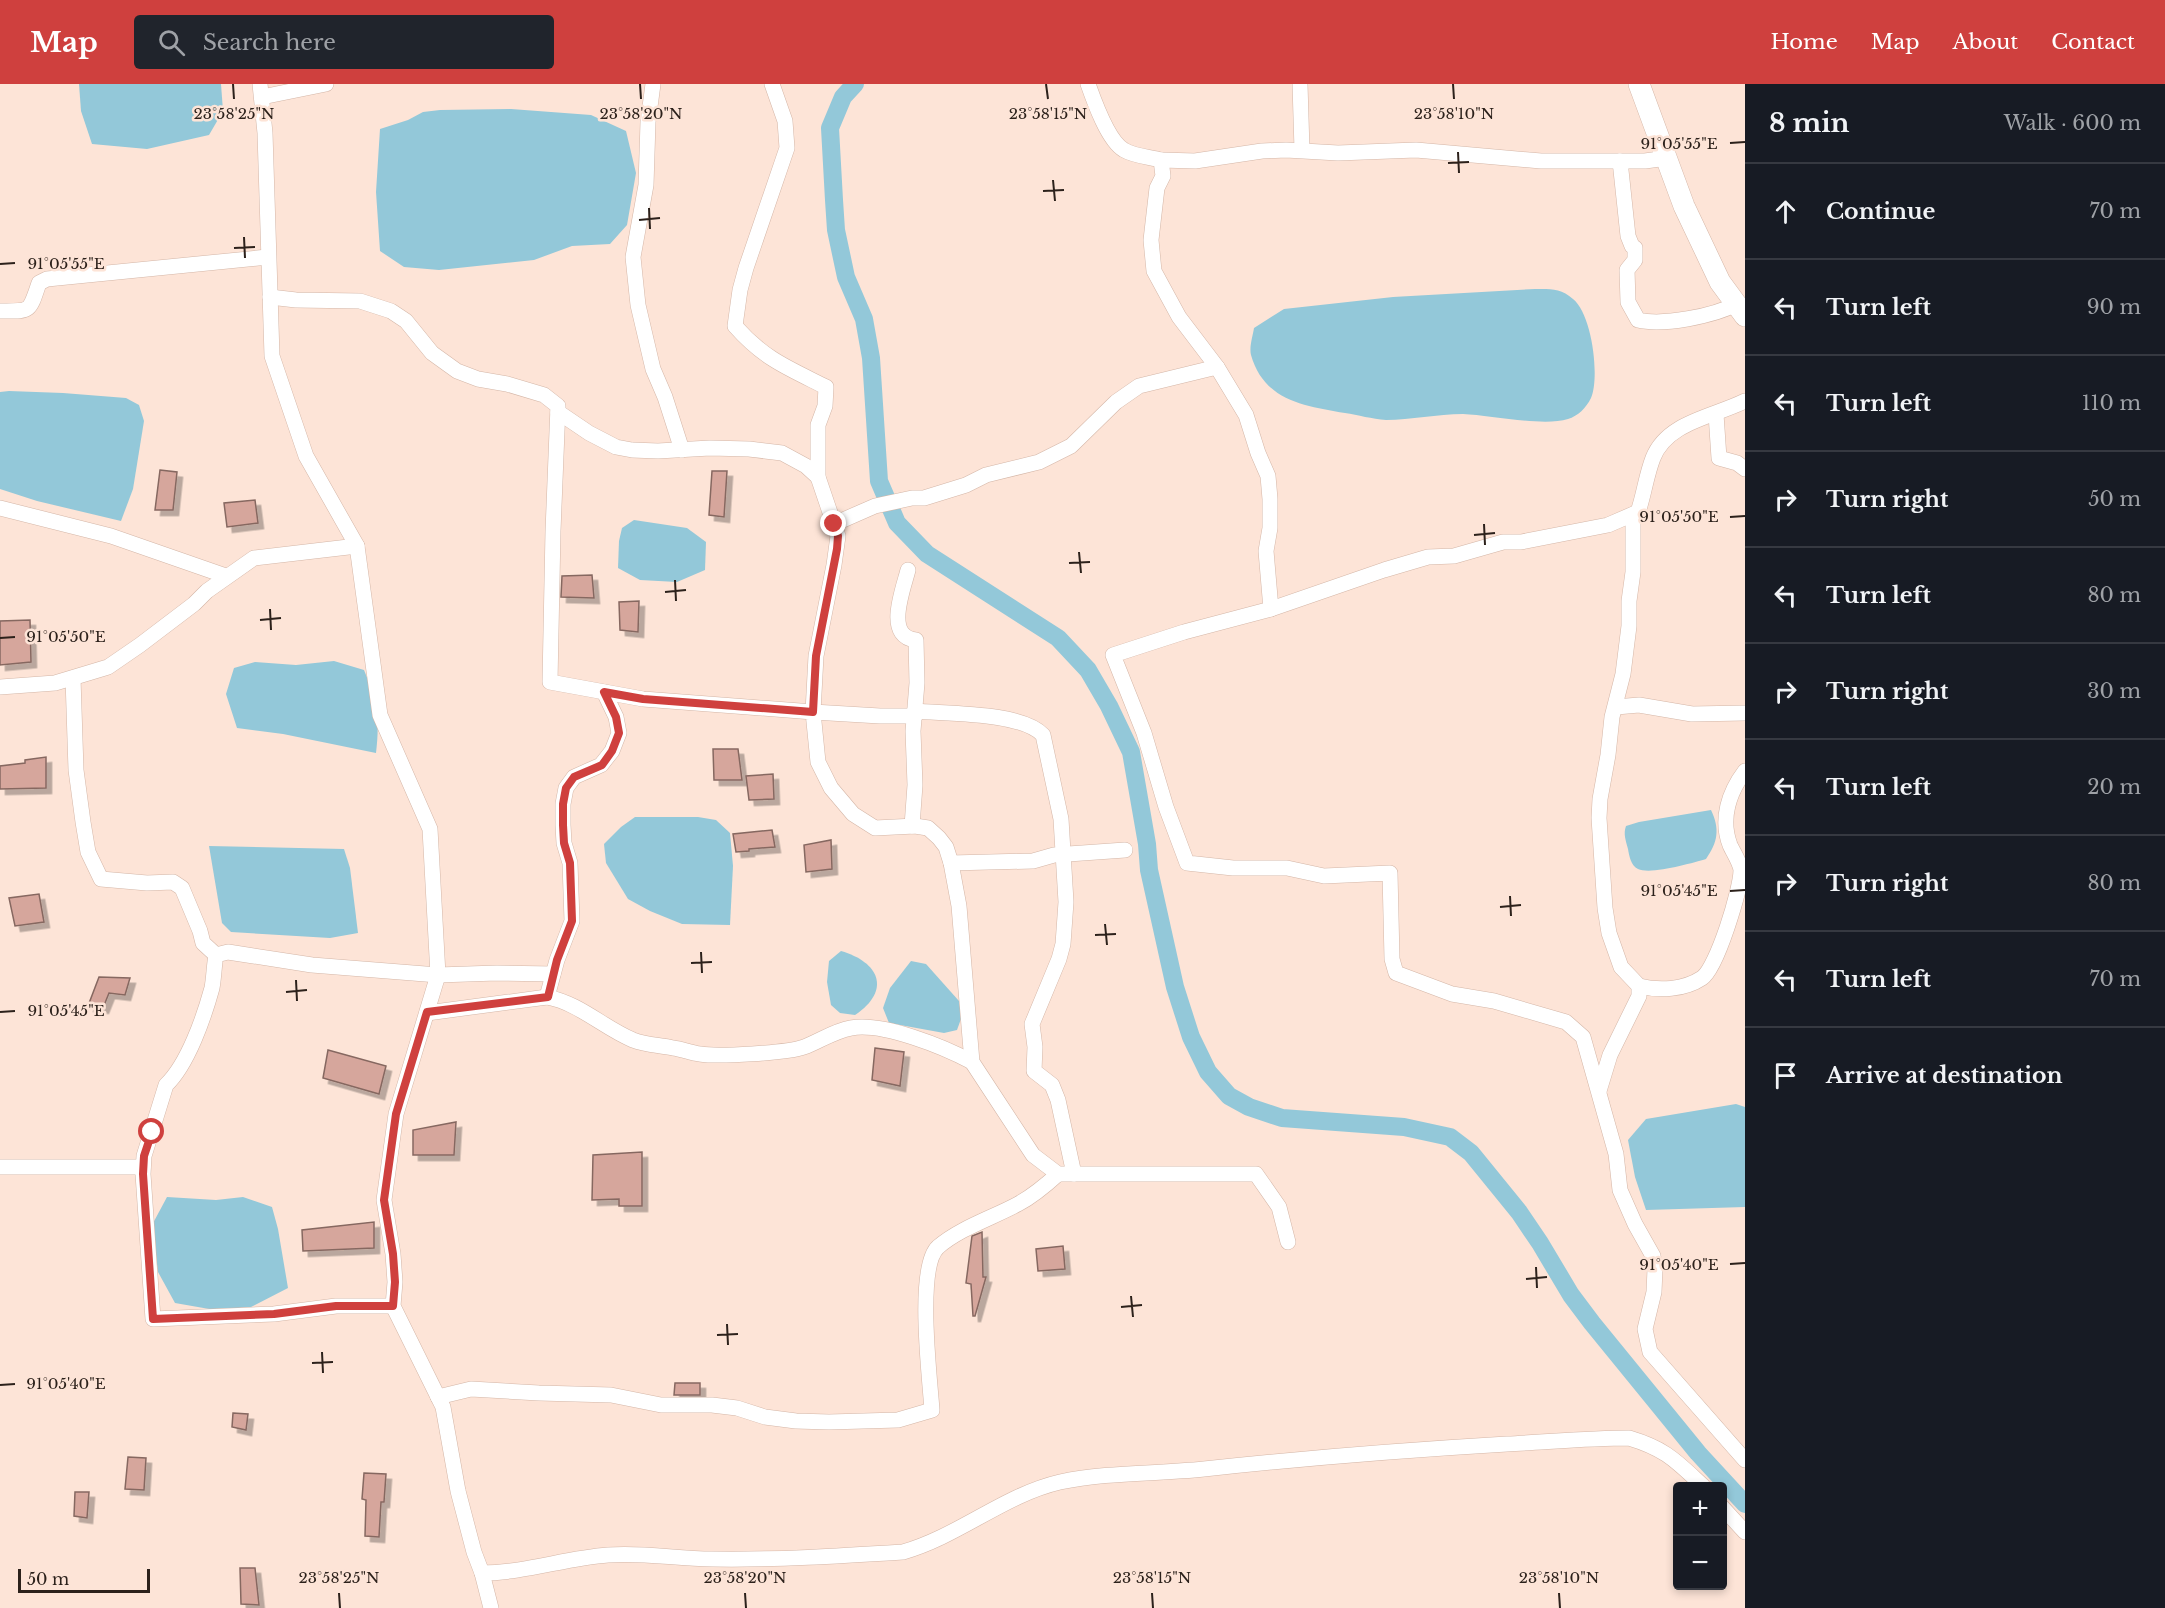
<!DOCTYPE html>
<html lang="en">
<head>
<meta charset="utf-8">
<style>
  body { margin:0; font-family:"Libre Baskerville",serif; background:#20242c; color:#f1f3f6 }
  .controls { position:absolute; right:18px; bottom:18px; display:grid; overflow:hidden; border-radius:6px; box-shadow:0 3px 9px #0003 }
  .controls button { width:54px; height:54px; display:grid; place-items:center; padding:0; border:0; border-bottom:2px solid #363941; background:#171b24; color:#f1f3f6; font:30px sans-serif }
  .scale { position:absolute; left:18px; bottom:15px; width:132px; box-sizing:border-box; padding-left:6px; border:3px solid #2c211b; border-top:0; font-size:16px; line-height:21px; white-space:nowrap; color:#2c211b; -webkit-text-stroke:4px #fde4d7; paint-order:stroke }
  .stop { position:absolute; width:18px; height:18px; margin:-14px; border:4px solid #cf403e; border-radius:50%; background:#fff }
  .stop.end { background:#cf403e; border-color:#fff; box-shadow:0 2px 6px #0008 }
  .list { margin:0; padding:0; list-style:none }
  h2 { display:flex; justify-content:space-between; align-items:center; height:78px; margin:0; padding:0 24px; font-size:26px }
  h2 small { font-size:20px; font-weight:400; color:#9ea1a6 }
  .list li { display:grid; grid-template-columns:39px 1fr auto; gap:18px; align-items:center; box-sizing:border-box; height:96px; padding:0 24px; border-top:2px solid #363941 }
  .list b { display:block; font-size:22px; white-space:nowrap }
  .list em { font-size:20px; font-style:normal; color:#9ea1a6 }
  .icon { flex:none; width:33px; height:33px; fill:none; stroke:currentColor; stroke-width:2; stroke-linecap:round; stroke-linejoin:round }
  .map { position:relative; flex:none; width:1745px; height:1524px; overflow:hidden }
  header { display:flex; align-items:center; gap:36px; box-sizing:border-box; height:84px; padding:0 30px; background:#cf403e; color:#fff }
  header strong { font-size:28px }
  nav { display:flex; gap:33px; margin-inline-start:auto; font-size:21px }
  .search { width:420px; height:54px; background:#20242c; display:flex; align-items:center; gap:15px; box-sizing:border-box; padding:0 21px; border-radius:6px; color:#9ea1a6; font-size:22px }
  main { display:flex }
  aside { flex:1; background:#171b24 }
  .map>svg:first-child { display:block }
  .water { fill:#93c8d9 }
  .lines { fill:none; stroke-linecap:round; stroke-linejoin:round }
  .canal { stroke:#93c8d9; stroke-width:18 }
  .building { fill:#d6a69c; stroke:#866861; stroke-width:1.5; filter:url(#shadow) }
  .street-casing { stroke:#d4b6a7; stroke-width:16 }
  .secondary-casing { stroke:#d4b6a7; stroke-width:22 }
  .street { stroke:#fff; stroke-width:15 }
  .secondary { stroke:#fff; stroke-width:21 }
  .route { stroke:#cf403e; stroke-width:8 }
  .ticks { fill:none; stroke:#2c211b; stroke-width:2 }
  .ticks-label { font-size:15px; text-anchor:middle; fill:#2c211b; stroke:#fde4d7; stroke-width:5; stroke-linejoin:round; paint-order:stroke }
</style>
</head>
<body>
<header>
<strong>Map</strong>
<div class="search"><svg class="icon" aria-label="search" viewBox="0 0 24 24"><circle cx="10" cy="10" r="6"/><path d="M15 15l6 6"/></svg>Search here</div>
<nav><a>Home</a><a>Map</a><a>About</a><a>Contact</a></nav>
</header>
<main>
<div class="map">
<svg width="1745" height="1524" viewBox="0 0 1745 1524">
  <defs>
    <filter id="shadow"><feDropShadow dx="5.5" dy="5.5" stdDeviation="0" flood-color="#0004"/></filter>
  </defs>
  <rect width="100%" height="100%" fill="#fde4d7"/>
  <g class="water">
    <path d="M79,0H221L223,27L209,51L147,65L92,60L81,27Z"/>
    <path d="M511,25L591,31L626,47L636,89L627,141L610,160L572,162L534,176L439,186L404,183L380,167L376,108L380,45L408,36L423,28L440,26Z"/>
    <path d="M1535,205C1550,205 1561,204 1573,215C1592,230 1600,293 1591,314C1586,324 1578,332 1568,335C1543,343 1491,331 1463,330C1437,330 1411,336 1386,336C1372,335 1358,331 1345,329C1305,322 1264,317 1251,271C1249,263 1253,251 1254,244L1284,225L1393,213Z"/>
    <path d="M9,307L63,309L126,314L139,321L144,337L133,405L121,437L37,417L0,405V308Z"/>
    <path d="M634,436L687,444L706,458L705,486L677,498L640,496L618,484L619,457L622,444Z"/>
    <path d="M334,577L364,586C377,617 380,635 376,669L283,650L237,644L226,610L234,584L255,578L296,581Z"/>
    <path d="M1711,726C1720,745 1718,758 1706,775C1692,779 1651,791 1638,785C1631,782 1629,771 1628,765C1626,757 1623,750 1626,742L1639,738Z"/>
    <path d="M635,733H698L716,736L730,749L733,782L730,841L682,840L650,827L628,815L606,779L604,760L621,743Z"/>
    <path d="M209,762L344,765L350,784L358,849L330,854L231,848L222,839Z"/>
    <path d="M841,867C879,878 892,906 855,931L840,929L831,921L827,898L829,877Z"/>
    <path d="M911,877L926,880L959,917L962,932L957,946L944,949L889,939L883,924L890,904Z"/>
    <path d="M1736,1020L1745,1023V1123L1646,1126L1635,1093L1628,1056L1646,1035Z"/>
    <path d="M167,1113L216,1116L243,1113L272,1123L278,1145L288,1204L251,1223L215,1226L175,1219L158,1188L152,1141Z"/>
  </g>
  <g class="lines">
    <path class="canal" d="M855,0L843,13L830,44L834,116L836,146L846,193L864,235L871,274L879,397L897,439L927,470L1058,554L1088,586L1109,622L1131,668L1147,760L1149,786L1175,903L1191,953L1208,988L1229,1012L1249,1023L1282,1034L1404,1043L1450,1053L1471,1069L1519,1128L1540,1159L1571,1211L1592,1239L1698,1369L1745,1420"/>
  </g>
  <g class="building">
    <path d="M160,386L177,388L173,426H155Z"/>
    <path d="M712,387H727L724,433L709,431Z"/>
    <path d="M255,416L258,439L227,443L224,419Z"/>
    <path d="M592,491L594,514L561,513L562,492Z"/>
    <path d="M639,517L638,548L620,546L619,518Z"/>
    <path d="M30,536L31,578L0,581V537Z"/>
    <path d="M713,665H738L742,696H714Z"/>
    <path d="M46,673V704L0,705V682L25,679V676Z"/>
    <path d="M773,690L774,715L749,716L746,692Z"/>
    <path d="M772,746L775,763L749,765V767L736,768L733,750Z"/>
    <path d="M831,756L832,785L806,788L804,761Z"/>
    <path d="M39,810L44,838L15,842L9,814Z"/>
    <path d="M99,893L130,894L125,911L109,909L103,924L88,922Z"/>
    <path d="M875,964L904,968L900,1002L872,996Z"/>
    <path d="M328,966L386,982L379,1010L323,994Z"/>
    <path d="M456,1038L454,1071H413V1046Z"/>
    <path d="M642,1068V1122H619V1115L592,1116L593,1071Z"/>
    <path d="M374,1138V1164L303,1167L302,1146Z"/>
    <path d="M982,1148L983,1193H986L975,1232H973L971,1200L966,1199L972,1152Z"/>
    <path d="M1063,1162L1065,1185L1038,1187L1036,1165Z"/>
    <path d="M675,1299H700V1311H674Z"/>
    <path d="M233,1329L248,1330L246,1346L232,1343Z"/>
    <path d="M128,1373L146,1374L144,1406L125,1405Z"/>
    <path d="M364,1389L386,1390L384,1418H381L379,1453L365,1452L366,1416L362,1415Z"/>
    <path d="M75,1408H89L87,1434L74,1432Z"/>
    <path d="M240,1484H255L259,1521L241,1520Z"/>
  </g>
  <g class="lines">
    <g class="street-casing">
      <g id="street">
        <path d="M260,0L265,49L272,272L306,372L357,462L380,631L430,745L438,891L396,1030L384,1116L393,1170L395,1198L393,1222L443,1323L458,1407L474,1468L482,1489L491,1524"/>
        <path d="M653,0L648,38L646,101L633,173L638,221L653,285L665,313L682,366"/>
        <path d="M772,0L785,37L787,64L746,184L740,206L735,242C764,275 788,284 826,303L825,322L818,341V393L838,452L834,481L816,572L813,628L880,632H915"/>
        <path d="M1088,0C1094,17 1108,57 1124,66C1134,72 1149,73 1161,76L1163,92L1157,104L1151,156L1154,187L1179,233L1217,283L1246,331L1258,369L1268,392L1270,415V444L1266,467L1271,525L1184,548L1113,571L1144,649L1166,723L1187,779L1233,784H1287L1324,792L1390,789L1392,875L1396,889L1452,910L1494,917L1566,938L1583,953L1616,1070L1620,1106L1635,1140L1653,1172L1655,1185L1654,1208L1645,1245L1650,1268L1745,1376"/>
        <path d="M1300,0L1302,66"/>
        <path d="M262,13L326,0"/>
        <path d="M1161,76L1195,77L1262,67L1286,66L1338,69L1416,66L1541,77H1645L1667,74"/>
        <path d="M1620,77L1628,152L1632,162L1635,164V176L1627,186L1628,218L1638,236C1663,242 1714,232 1736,220"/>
        <path d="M270,213L296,216L360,217L391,227L406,237L432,269L457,287L478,295L507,300L544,311L558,322L553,447L550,598L643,615L813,628L818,678L831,704L853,730L875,744L915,742L928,744L939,754L946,763L951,779L959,822L972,978L1033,1071L1058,1090H1256L1279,1123L1288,1158"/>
        <path d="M0,227C31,227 29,229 39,199L47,195L268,173"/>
        <path d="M558,328L589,349L616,363L632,366L658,367L710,364L749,365L782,369L806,382L818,393"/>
        <path d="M1716,330L1719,374L1737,379L1745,385"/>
        <path d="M0,424L111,452L226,492"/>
        <path d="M834,440L875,422L912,414H924L966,401L986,391L1039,378L1071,362L1116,318L1139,302L1217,283"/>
        <path d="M908,486C903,506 884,553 916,556L917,599L913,647L915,701L912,742"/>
        <path d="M1271,525L1384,486L1428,473L1454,472L1503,458H1521L1608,441L1638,428C1644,411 1646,392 1653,374C1667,338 1713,333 1745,317"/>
        <path d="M73,594L76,686L83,738L88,768L101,795L147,799L173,798L182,804L200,847L203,859L216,871"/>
        <path d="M0,603L55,599L108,583L140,561L194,520L207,507L254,474L357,462"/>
        <path d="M1616,623L1639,621L1692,630L1745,629"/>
        <path d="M915,627C948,630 1021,628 1043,651L1061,735L1066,818L1063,860L1059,875L1032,940L1035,963L1034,987L1052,1001L1058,1016L1074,1090"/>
        <path d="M951,779L1033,777L1054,771L1125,766"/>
        <path d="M1639,902C1659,907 1684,906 1702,894C1717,884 1741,805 1741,786C1740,778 1733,768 1730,761C1720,735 1729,708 1745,687"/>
        <path d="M547,913L557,876L572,837L570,779L564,759L563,741V720L566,704L574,693L601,681L612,667L619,649L616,633L604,608"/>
        <path d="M427,929L547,913C579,919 604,944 633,956C646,961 659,961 673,964C682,965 691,969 700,970C718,973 787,969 804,963C820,957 834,947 851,944C883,938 944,963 972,978"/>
        <path d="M1599,1007L1610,971L1639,912V902L1621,883L1609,849L1605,824L1599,734L1600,715L1608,671L1612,633L1623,590L1629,542V517L1633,488V431"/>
        <path d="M0,1083H143"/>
        <path d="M393,1222H336L274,1230L153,1235L143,1090L144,1072L166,1001C188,980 204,933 212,904C214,893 214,882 216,871L228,868L312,881L438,891L497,889L553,890"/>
        <path d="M438,1313L471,1305L539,1309L611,1311L661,1321H712L737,1324L765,1333L796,1337L829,1338L898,1336L932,1326C930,1296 916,1183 938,1163C960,1144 992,1134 1018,1120C1033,1112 1046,1101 1058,1090"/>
        <path d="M1722,1423L1745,1448"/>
        <path d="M482,1489C524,1489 566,1474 608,1471C643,1468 677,1475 712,1475C776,1476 840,1472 903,1468C959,1452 1004,1411 1060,1398C1107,1388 1157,1390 1204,1385C1305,1374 1406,1366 1507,1360C1548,1358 1588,1354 1629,1354C1666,1365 1676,1377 1703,1402"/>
      </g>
    </g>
    <g class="secondary-casing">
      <path id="secondary" d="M1639,0L1684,122L1720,198L1745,232"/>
    </g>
    <use href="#street" class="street"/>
    <use href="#secondary" class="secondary"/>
  </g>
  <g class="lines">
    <path class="route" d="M152,1048L144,1072L143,1090L153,1235L274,1230L336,1222H393L395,1198L393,1170L384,1116L396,1030L427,928L548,913L557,876L572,837L570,779L564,759L563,741V720L566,704L574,693L602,681L612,667L619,649L616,633L604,608L643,615L813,628L816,572L837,465L838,452L834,440"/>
  </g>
  <path class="ticks" d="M233,0L234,15M640,0L641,15M1046,0L1048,15M1453,0L1454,15M1730,59L1745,58M1458,68L1459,89M1448,79L1469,78M1053,96L1055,117M1043,107L1064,106M649,124L650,145M639,136L660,134M244,153L245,174M234,164L255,163M0,180L15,179M1730,433L1745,432M1484,440L1485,461M1474,451L1495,449M1079,468L1081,489M1069,479L1090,478M675,496L676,517M665,508L686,506M270,525L271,546M260,536L281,534M0,554L15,553M1730,807L1745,806M1510,812L1511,832M1500,823L1521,821M1105,840L1107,861M1095,851L1116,850M701,868L702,889M691,879L712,878M296,896L297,917M286,908L307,906M0,928L15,927M1730,1180L1745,1179M1536,1183L1537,1204M1526,1195L1547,1193M1131,1212L1133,1233M1121,1223L1142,1221M727,1240L728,1261M717,1251L738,1250M322,1268L323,1289M312,1279L333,1278M0,1301L15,1300M339,1509L340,1524M745,1509L746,1524M1152,1509L1153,1524M1559,1509L1560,1524"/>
  <g class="ticks-label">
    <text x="234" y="35">23°58'25"N</text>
    <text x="641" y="35">23°58'20"N</text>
    <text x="1048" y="35">23°58'15"N</text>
    <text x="1454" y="35">23°58'10"N</text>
    <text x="1679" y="65">91°05'55"E</text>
    <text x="66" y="185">91°05'55"E</text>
    <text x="1679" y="438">91°05'50"E</text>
    <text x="66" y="558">91°05'50"E</text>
    <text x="1679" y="812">91°05'45"E</text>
    <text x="66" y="932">91°05'45"E</text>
    <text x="1679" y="1186">91°05'40"E</text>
    <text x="66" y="1305">91°05'40"E</text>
    <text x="339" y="1499">23°58'25"N</text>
    <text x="745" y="1499">23°58'20"N</text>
    <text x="1152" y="1499">23°58'15"N</text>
    <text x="1559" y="1499">23°58'10"N</text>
  </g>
</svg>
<div class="controls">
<button>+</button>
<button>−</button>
</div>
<div class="scale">50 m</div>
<div class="stop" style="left:152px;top:1048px"></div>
<div class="stop end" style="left:834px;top:440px"></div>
</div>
<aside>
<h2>8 min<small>Walk · 600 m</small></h2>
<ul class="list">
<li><svg class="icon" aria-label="ahead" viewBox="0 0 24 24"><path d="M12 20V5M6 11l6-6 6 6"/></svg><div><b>Continue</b></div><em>70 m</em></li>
<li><svg class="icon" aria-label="left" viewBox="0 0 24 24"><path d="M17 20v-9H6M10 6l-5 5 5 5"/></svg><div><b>Turn left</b></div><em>90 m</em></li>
<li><svg class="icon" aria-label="left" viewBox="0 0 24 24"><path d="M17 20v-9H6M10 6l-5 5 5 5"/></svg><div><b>Turn left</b></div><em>110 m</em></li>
<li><svg class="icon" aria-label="right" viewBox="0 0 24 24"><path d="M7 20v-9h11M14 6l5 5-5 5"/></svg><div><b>Turn right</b></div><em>50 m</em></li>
<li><svg class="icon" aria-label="left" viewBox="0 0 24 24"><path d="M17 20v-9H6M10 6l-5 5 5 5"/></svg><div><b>Turn left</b></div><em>80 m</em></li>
<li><svg class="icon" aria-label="right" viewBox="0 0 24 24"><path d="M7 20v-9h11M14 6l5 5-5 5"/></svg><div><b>Turn right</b></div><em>30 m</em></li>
<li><svg class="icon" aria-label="left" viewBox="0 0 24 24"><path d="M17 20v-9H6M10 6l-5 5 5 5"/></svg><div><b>Turn left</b></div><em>20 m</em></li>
<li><svg class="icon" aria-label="right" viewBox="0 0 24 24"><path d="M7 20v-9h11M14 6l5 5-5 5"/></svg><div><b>Turn right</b></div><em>80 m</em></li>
<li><svg class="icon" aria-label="left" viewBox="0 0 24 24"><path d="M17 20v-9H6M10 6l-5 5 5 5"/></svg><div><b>Turn left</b></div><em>70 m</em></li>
<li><svg class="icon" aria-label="arrive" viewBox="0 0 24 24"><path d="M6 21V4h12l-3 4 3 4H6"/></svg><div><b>Arrive at destination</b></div></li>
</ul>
</aside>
</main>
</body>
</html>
